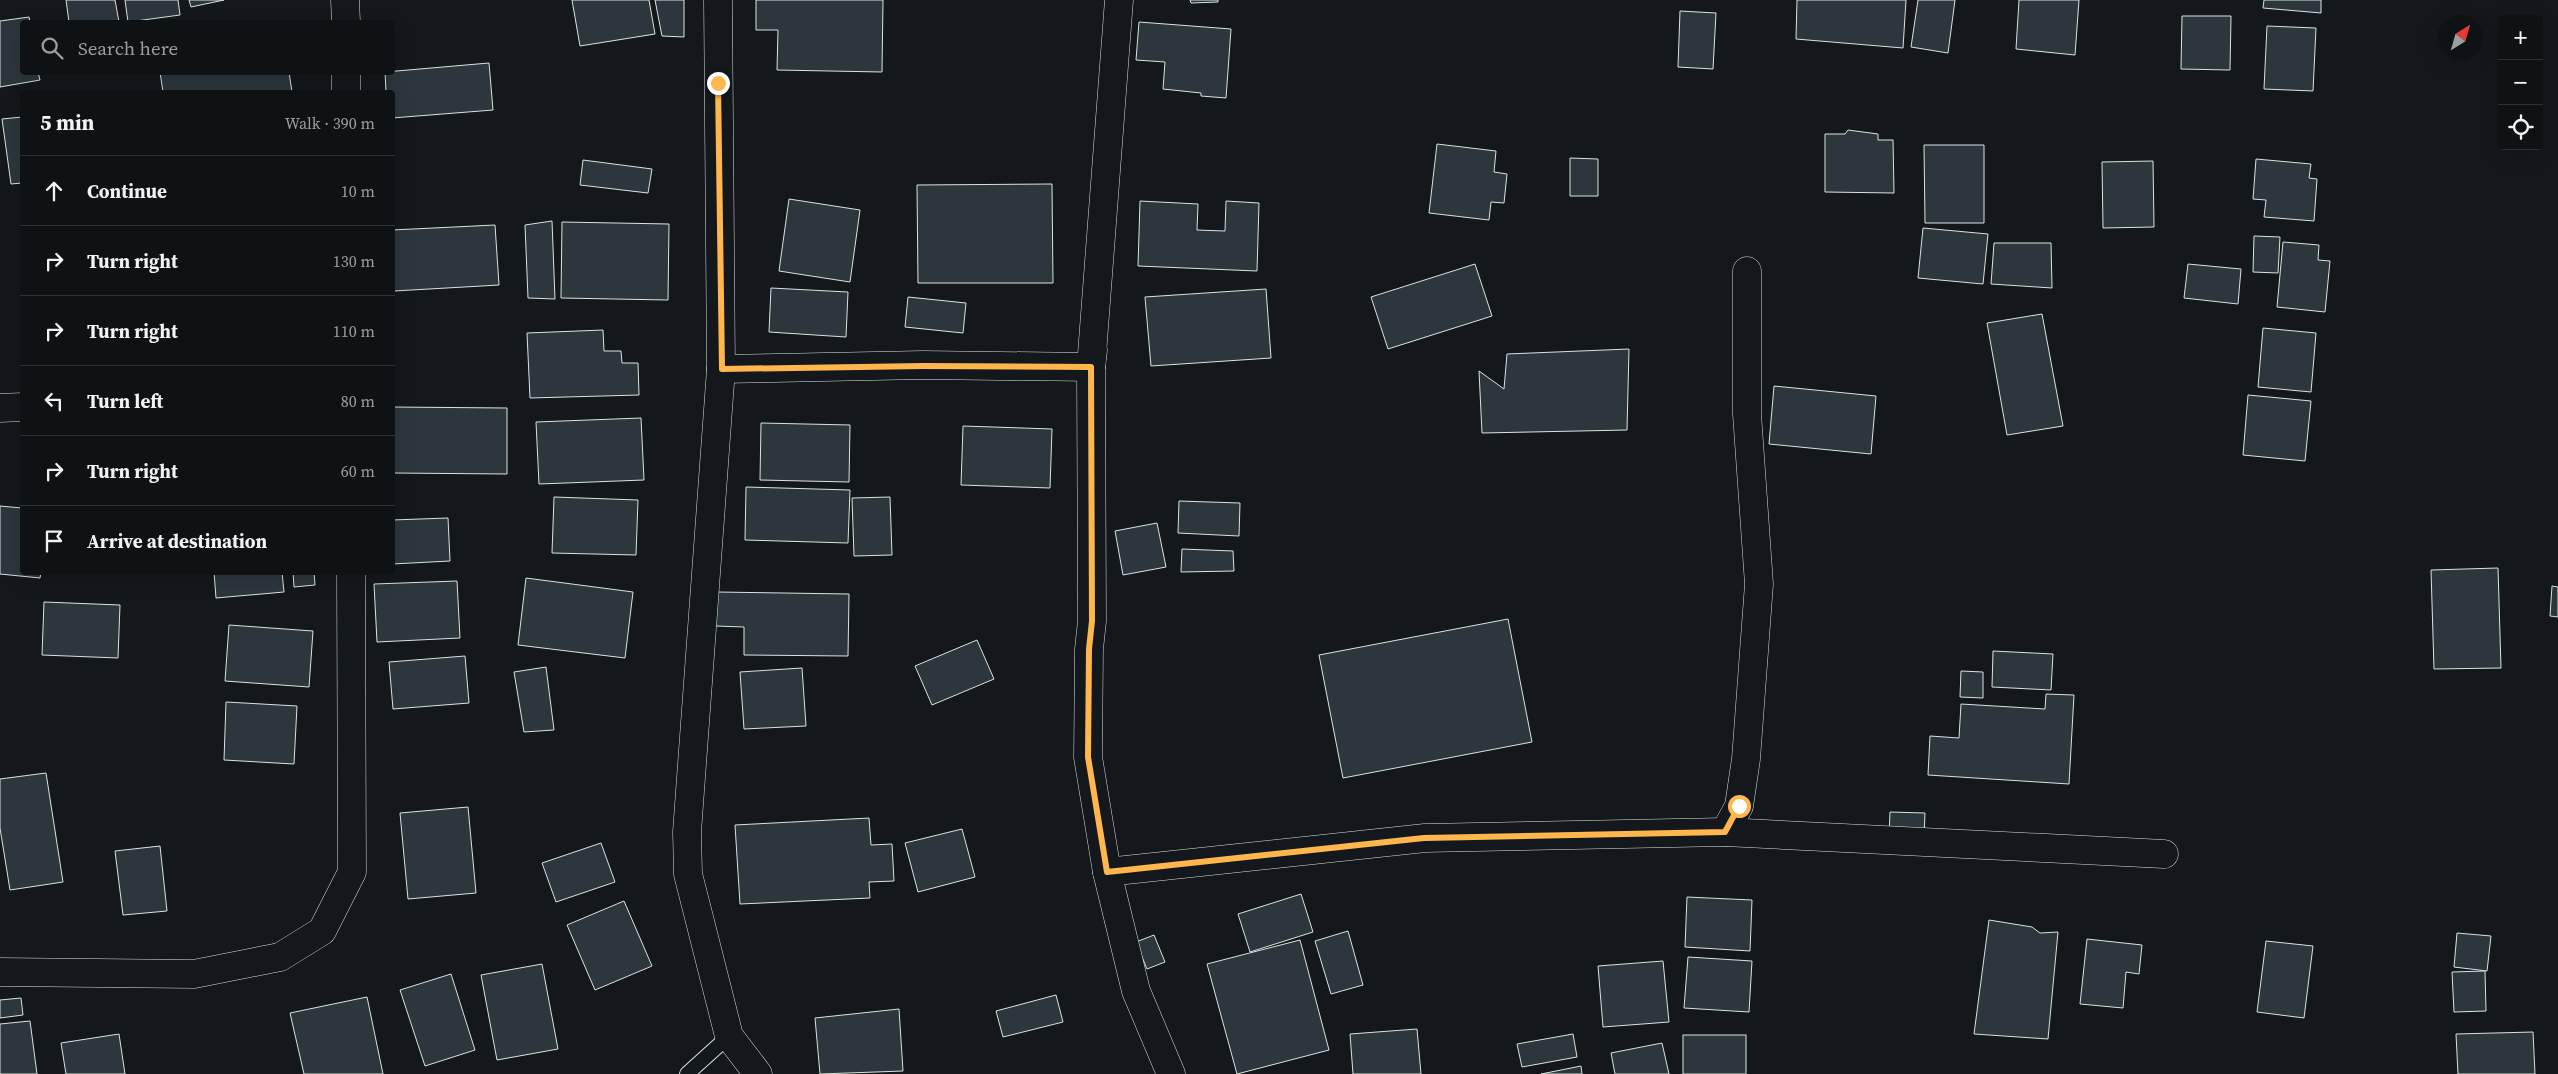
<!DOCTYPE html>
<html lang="en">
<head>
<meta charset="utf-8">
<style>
  body { margin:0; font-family:"Source Serif 4",serif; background:#1d2022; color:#f1f3f6 }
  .controls { position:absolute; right:15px; top:15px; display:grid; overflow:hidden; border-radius:5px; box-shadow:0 5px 20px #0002 }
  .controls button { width:45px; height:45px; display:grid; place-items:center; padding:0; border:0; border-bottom:1px solid #2f3234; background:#0f1215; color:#f1f3f6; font:25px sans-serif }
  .compass { position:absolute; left:2438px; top:15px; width:45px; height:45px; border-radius:50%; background:#0f1215; box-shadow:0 5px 20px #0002; rotate:37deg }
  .stop { position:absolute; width:15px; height:15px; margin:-11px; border:4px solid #ffb74d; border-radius:50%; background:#fff }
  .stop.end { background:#ffb74d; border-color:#fff; box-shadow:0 1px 5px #0008 }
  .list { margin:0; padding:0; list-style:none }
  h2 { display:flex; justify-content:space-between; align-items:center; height:65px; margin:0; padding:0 20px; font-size:21px }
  h2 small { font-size:16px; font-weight:400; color:#9b9ea0 }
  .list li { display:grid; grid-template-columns:32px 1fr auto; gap:15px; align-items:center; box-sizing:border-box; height:70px; padding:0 20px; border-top:1px solid #2f3234 }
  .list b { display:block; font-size:19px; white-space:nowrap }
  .list em { font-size:16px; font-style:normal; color:#9b9ea0 }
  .icon { flex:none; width:28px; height:28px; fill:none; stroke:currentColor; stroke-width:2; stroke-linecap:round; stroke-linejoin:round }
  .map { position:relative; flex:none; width:2558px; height:1074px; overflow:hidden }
  .search { position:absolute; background:#0f1215; box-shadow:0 5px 20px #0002; left:20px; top:20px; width:375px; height:55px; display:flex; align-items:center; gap:12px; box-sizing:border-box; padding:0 18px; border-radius:5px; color:#9b9ea0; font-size:19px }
  .panel { position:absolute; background:#0f1215; box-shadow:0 5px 20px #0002; left:20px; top:90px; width:375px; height:485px; border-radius:5px }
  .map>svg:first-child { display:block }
  .building { fill:#2c363c; stroke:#d8e6dc }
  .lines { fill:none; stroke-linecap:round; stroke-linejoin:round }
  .service-casing { stroke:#d8e6dc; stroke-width:16 }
  .minor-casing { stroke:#d8e6dc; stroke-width:29 }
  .service { stroke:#14181c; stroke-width:14 }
  .minor { stroke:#14181c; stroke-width:28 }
  .route { stroke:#ffb74d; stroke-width:6 }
</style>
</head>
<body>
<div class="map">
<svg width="2558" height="1074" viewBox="0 0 2558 1074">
  <rect width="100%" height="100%" fill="#14181c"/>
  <g class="building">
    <path d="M66,0H115L119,22H69Z"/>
    <path d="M125,0H178L180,15L128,22Z"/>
    <path d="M189,0H224L191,7Z"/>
    <path d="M572,0H649L655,34L580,46Z"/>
    <path d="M655,0H684V37L662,36Z"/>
    <path d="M756,0H883L882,72L777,70L778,30H756Z"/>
    <path d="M1190,0H1218V2L1191,3Z"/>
    <path d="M1797,0H1906L1903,48L1796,39Z"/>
    <path d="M1918,0H1955L1948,53L1911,47Z"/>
    <path d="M2019,0H2079L2075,55L2016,49Z"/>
    <path d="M2264,0H2321V13L2263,8Z"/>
    <path d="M1680,11L1716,13L1713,69L1678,67Z"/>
    <path d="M2182,16H2231L2230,70L2181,69Z"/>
    <path d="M29,17L30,22H22V72H38L40,80L0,87V21Z"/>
    <path d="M1139,22L1231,29L1226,98L1201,96V93L1163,89L1165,62L1136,60Z"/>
    <path d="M2267,26L2316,28L2313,91L2264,89Z"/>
    <path d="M489,63L493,110L392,118V92H386L385,72Z"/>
    <path d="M160,72H289L292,92H163Z"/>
    <path d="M22,117V183L11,184L2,119Z"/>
    <path d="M1848,130L1878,134V140H1893L1894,193L1825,192V134H1845Z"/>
    <path d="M1437,144L1496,151L1494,172L1507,174L1504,203L1491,202L1489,220L1429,213Z"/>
    <path d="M1924,145H1984V223H1925Z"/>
    <path d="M1570,158L1598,159V196H1570Z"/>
    <path d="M2256,159L2311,164L2309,178L2317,179L2314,221L2264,217L2266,200L2253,199Z"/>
    <path d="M583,160L652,169L648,193L580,185Z"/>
    <path d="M2153,161L2154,227L2103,228L2102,162Z"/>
    <path d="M1052,184L1053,283H918L917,185Z"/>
    <path d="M789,199L860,210L850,282L779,271Z"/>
    <path d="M1140,201L1198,204L1197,230L1225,231L1226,201L1259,203L1257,271L1138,266Z"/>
    <path d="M552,221L555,299L528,298L525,225Z"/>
    <path d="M562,222L669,224L668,300L561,298Z"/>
    <path d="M495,225L499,285L394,291L392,230Z"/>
    <path d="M1923,228L1988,234L1983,284L1918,278Z"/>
    <path d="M2254,236L2280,237L2278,273L2253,272Z"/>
    <path d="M2283,242L2319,245L2318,260L2330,261L2325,312L2277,307Z"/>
    <path d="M1994,243H2051L2052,288L1991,284Z"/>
    <path d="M1475,264L1492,316L1388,349L1371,297Z"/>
    <path d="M2188,264L2241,269L2238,304L2184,298Z"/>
    <path d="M771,288L848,292L846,337L769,332Z"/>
    <path d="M1266,289L1271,358L1151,366L1145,297Z"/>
    <path d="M908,297L966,303L963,333L905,327Z"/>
    <path d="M2042,314L2063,426L2007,435L1987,323Z"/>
    <path d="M2263,328L2316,333L2311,392L2258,387Z"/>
    <path d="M603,330L604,351H621L622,363H638L639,395L530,398L527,333Z"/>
    <path d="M1629,349L1627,430L1482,433L1479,371L1504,389L1507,354Z"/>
    <path d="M1774,386L1876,396L1871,454L1769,444Z"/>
    <path d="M2248,395L2311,401L2305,461L2243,455Z"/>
    <path d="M392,407L507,408V474L392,473Z"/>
    <path d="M641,418L644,480L539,484L536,422Z"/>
    <path d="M761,423L850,425L849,482L760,480Z"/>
    <path d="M963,426L1052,429L1050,488L961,485Z"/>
    <path d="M746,487L850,490L848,543L745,540Z"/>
    <path d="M554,497L638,500L636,555L552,553Z"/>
    <path d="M890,497L892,555L854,556L852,498Z"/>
    <path d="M1179,501L1240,503L1239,536L1178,533Z"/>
    <path d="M0,506L22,508V572H41L40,578L0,574Z"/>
    <path d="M448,518L450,561L392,564V520Z"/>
    <path d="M1157,523L1166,567L1123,575L1115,531Z"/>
    <path d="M1182,549L1233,551L1234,571L1181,572Z"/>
    <path d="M2498,568L2501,668L2434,669L2431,570Z"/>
    <path d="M214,572H282L284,592L216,598Z"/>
    <path d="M293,572H314L315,585L294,587Z"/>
    <path d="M526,578L633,592L625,658L518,645Z"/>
    <path d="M457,581L460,638L377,642L374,584Z"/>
    <path d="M2552,586L2558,587V617L2550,616Z"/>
    <path d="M717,592L849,594L848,656L744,655V627L716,626Z"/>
    <path d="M44,602L120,605L118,658L42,655Z"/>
    <path d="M1508,619L1532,742L1343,778L1319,655Z"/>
    <path d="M229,625L313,631L309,687L225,681Z"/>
    <path d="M977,640L994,679L932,705L915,666Z"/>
    <path d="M1993,651L2053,654L2051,690L1992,687Z"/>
    <path d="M465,656L469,703L393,709L389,662Z"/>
    <path d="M546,667L554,730L524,732L514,672Z"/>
    <path d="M802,668L806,726L744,729L740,672Z"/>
    <path d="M1961,671L1983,672V698L1960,697Z"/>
    <path d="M2046,694L2074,695L2069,784L1928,775L1930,736L1959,738L1961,704L2045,709Z"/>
    <path d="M226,702L297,706L294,764L224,760Z"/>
    <path d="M46,773L63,882L10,890L0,828V779Z"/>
    <path d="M468,807L476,893L408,899L400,813Z"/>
    <path d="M1890,812L1925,813L1924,837L1889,836Z"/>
    <path d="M869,818L871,845L892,844L894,881L869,882L870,898L740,904L735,825Z"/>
    <path d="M962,829L975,877L918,892L905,843Z"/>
    <path d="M601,843L615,882L556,902L542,863Z"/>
    <path d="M160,846L167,911L123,915L115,851Z"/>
    <path d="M1301,894L1313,932L1250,952L1238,914Z"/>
    <path d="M1687,897L1752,900L1750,951L1685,947Z"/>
    <path d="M624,901L652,966L595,990L567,925Z"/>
    <path d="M1989,920L2032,927L2040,933L2058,932L2048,1039L1974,1034Z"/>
    <path d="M1348,931L1363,985L1331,994L1315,941Z"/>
    <path d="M2457,933L2491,936L2487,971L2454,967Z"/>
    <path d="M1154,935L1165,962L1147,969L1136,942Z"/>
    <path d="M2087,939L2142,945L2139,974L2126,972L2123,1008L2080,1004Z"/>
    <path d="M1300,940L1329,1050L1237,1074L1207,964Z"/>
    <path d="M2266,941L2313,946L2304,1018L2257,1012Z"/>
    <path d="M1688,957L1752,961L1749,1012L1684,1008Z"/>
    <path d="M1663,961L1669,1022L1603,1027L1598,966Z"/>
    <path d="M542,964L558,1049L497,1060L481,975Z"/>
    <path d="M2485,971L2486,1011L2454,1012L2452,972Z"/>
    <path d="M451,974L475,1050L425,1066L400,990Z"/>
    <path d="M1056,995L1063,1022L1003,1037L996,1011Z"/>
    <path d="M367,997L383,1074H304L290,1013Z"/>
    <path d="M21,998L23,1015L0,1018V1000Z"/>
    <path d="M899,1009L903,1071L820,1074L815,1018Z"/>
    <path d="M30,1021L37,1074H0V1024Z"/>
    <path d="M1417,1029L1421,1074H1353L1350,1034Z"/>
    <path d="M2533,1032L2535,1074H2458L2456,1034Z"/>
    <path d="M119,1034L125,1074H66L61,1043Z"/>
    <path d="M1573,1034L1577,1057L1522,1067L1517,1044Z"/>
    <rect x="1683" y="1035" width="63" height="39"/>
    <path d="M1662,1043L1669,1074H1615L1611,1053Z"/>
    <path d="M1581,1066L1582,1074H1541Z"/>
  </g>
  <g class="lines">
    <g class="service-casing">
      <path id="service" d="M687,1074L729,1036"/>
    </g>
    <g class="minor-casing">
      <g id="minor">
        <path d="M345,0L346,22"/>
        <path d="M718,0L721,369L687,832L688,874L729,1036L758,1074"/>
        <path d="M1119,0L1091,367L1092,621L1089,649L1088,757L1107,872L1136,991L1171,1074"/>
        <path d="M346,72V92"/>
        <path d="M721,369L923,365L1091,367L1093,350"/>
        <path d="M0,408L22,407"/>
        <path d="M1725,832L1739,806L1746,759L1759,584L1747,414V271"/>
        <path d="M1107,872L1425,838L1725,832L2164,854"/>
        <path d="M0,972L194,974L280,957L322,931L352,872L351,572"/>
      </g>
    </g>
    <use href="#service" class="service"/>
    <use href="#minor" class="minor"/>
  </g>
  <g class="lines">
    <path class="route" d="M718,83L722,369L923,366L1091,367L1092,621L1089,649L1088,757L1107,872L1424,838L1725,832L1739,806"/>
  </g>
</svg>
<div class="controls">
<button>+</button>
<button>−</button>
<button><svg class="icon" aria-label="locate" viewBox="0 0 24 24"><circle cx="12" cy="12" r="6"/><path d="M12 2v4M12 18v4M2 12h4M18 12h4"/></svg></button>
</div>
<svg class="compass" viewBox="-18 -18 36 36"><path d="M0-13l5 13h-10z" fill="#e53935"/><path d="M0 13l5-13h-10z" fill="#9b9ea0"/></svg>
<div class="stop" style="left:1739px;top:806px"></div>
<div class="stop end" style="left:718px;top:83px"></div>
<div class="search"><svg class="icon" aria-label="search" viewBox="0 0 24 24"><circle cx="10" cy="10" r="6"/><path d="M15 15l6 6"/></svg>Search here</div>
<section class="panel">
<h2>5 min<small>Walk · 390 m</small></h2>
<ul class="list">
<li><svg class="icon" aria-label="ahead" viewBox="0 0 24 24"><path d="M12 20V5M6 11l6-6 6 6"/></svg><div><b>Continue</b></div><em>10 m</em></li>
<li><svg class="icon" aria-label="right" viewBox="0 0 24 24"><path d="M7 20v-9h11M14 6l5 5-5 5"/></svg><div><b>Turn right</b></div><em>130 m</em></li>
<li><svg class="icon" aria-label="right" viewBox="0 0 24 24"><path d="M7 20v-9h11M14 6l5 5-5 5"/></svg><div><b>Turn right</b></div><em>110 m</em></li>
<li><svg class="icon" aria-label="left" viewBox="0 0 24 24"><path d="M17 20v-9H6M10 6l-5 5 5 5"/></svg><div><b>Turn left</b></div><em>80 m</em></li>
<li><svg class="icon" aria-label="right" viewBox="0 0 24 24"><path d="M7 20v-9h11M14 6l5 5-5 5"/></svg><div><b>Turn right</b></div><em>60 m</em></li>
<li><svg class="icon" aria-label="arrive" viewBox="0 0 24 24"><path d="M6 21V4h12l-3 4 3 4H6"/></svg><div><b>Arrive at destination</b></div></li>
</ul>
</section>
</div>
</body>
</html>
